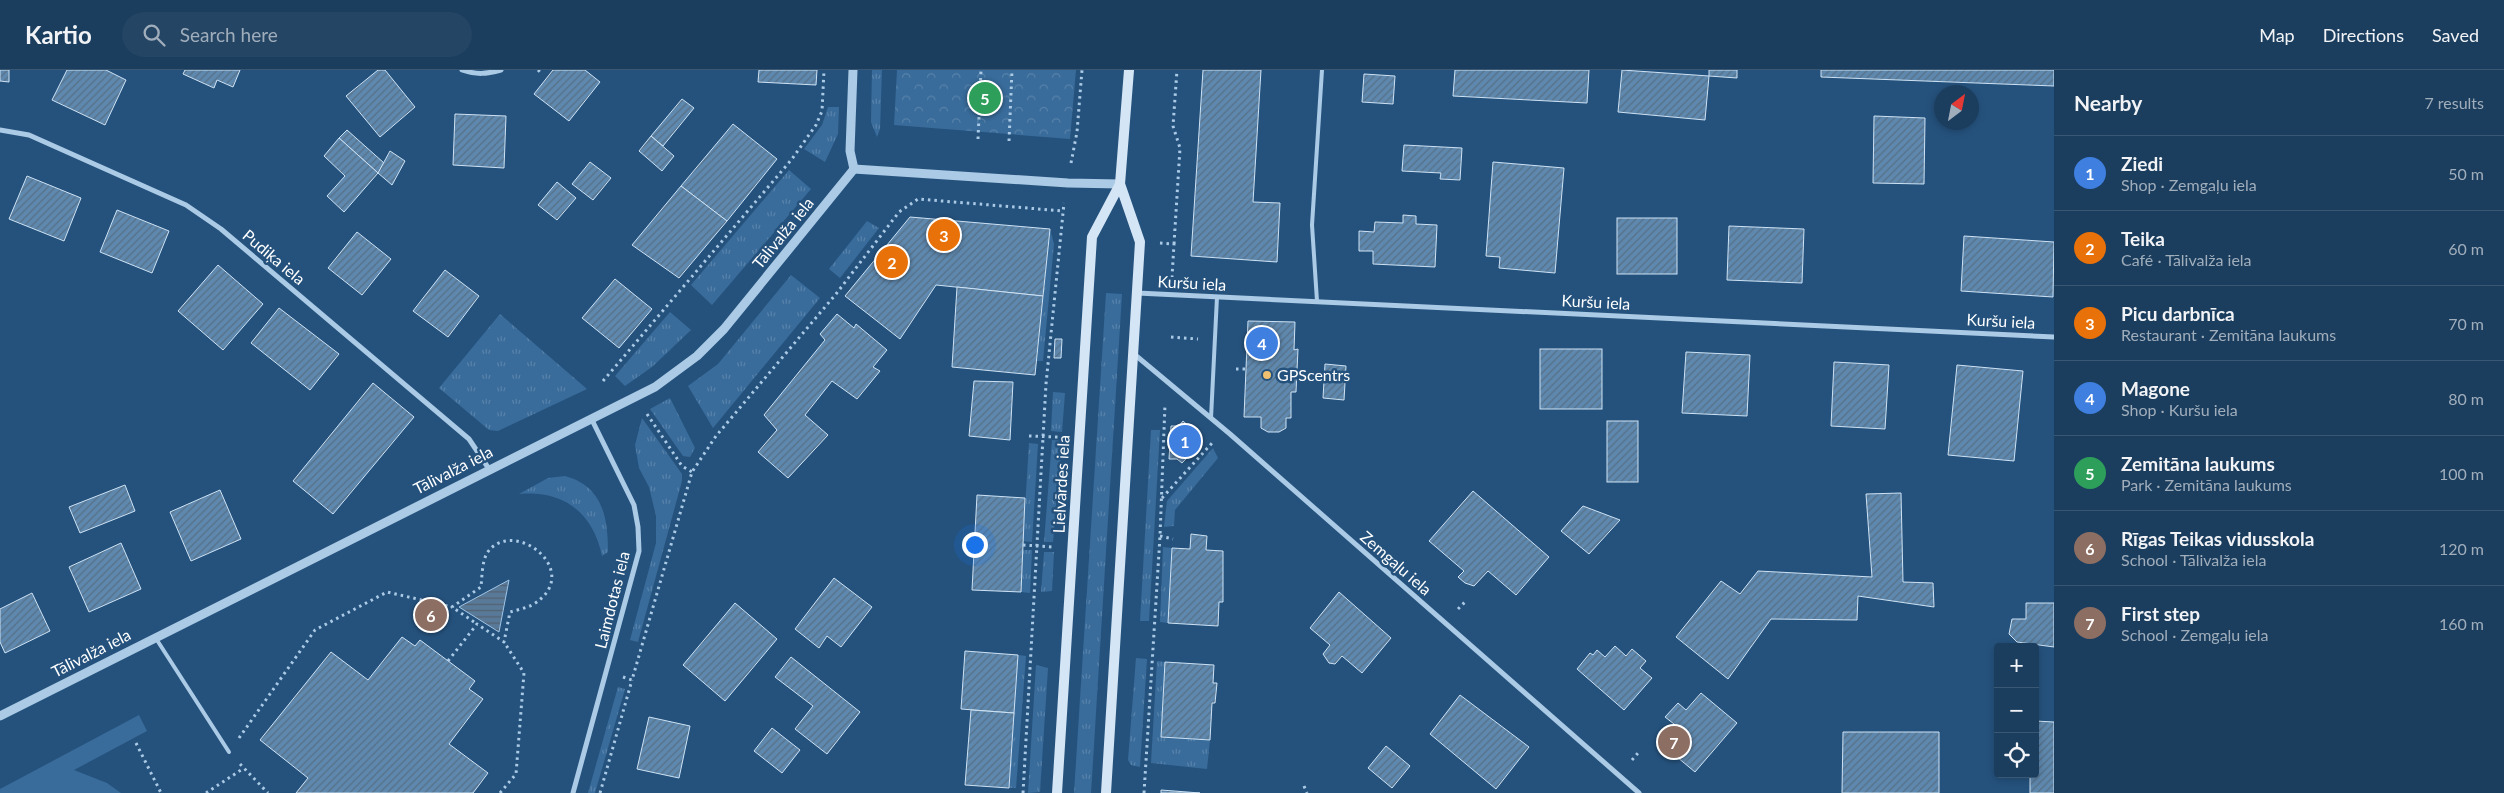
<!DOCTYPE html>
<html lang="en">
<head>
<meta charset="utf-8">
<style>
  body { margin:0; font-family:Lato,sans-serif; background:#254564; color:#f1f3f6 }
  .controls { position:absolute; right:15px; bottom:15px; display:grid; overflow:hidden; border-radius:5px; box-shadow:0 2px 8px #0003 }
  .controls button { width:45px; height:45px; display:grid; place-items:center; padding:0; border:0; border-bottom:1px solid #3a5773; background:#1c3e5e; color:#f1f3f6; font:25px sans-serif }
  .compass { position:absolute; left:1934px; top:15px; width:45px; height:45px; border-radius:50%; background:#1c3e5e; box-shadow:0 2px 8px #0003; rotate:32deg }
  .you { position:absolute; left:974px; top:474px; width:18px; height:18px; margin:-12px; border:4px solid #fff; border-radius:50%; background:#1a73e8; box-shadow:0 0 0 8px #1a73e833 }
  .badge { display:grid; place-items:center; width:32px; height:32px; border-radius:50%; background:#ea580c; color:#fff; font-size:16px; font-weight:700 }
  .pin { position:absolute; translate:-50% -50%; border:2px solid #fff; box-shadow:0 1px 5px #0006 }
  .list { margin:0; padding:0; list-style:none }
  h2 { display:flex; justify-content:space-between; align-items:center; height:65px; margin:0; padding:0 20px; font-size:21px }
  h2 small { font-size:16px; font-weight:400; color:#a0aebc }
  .list li { display:grid; grid-template-columns:32px 1fr auto; gap:15px; align-items:center; box-sizing:border-box; height:75px; padding:0 20px; border-top:1px solid #3a5773 }
  .list b { display:block; font-size:19px; white-space:nowrap }
  .list p { margin:0; font-size:16px; white-space:nowrap; color:#a0aebc }
  .list em { font-size:16px; font-style:normal; color:#a0aebc }
  .icon { flex:none; width:28px; height:28px; fill:none; stroke:currentColor; stroke-width:2; stroke-linecap:round; stroke-linejoin:round }
  .map { position:relative; flex:none; width:2054px; height:723px; overflow:hidden }
  header { display:flex; align-items:center; gap:30px; box-sizing:border-box; height:70px; padding:0 25px; background:#1c3e5e; border-bottom:1px solid #3a5773 }
  header strong { font-size:24px }
  nav { display:flex; gap:28px; margin-inline-start:auto; font-size:18px }
  .search { width:350px; height:45px; background:#254564; display:flex; align-items:center; gap:12px; box-sizing:border-box; padding:0 18px; border-radius:28px; color:#a0aebc; font-size:19px }
  main { display:flex }
  aside { flex:1; background:#1c3e5e }
  .map>svg:first-child { display:block }
  .grass { fill:url(#grass-tufts) }
  .park { fill:url(#park-crowns) }
  .pitch { fill:#396c9b }
  .water { fill:url(#water-rules); stroke:#9fc5e6 }
  .building { fill:url(#building-hatch); stroke:#cde2f4 }
  .lines { fill:none; stroke-linecap:round; stroke-linejoin:round }
  .path { stroke:#aacae5; stroke-width:3; stroke-dasharray:2.5 4; stroke-linecap:butt }
  .service { stroke:#aacae5; stroke-width:4 }
  .minor { stroke:#aacae5; stroke-width:5 }
  .tertiary { stroke:#aacae5; stroke-width:9 }
  .secondary { stroke:#d4e5f5; stroke-width:10 }
  .poi-dot { fill:#eec06f; stroke:#25527d; stroke-width:2 }
  .labels { text-anchor:middle; stroke-width:5; stroke-linejoin:round; paint-order:stroke }
  .street-label { font-size:16px; fill:#fff; stroke:#25527d }
  .poi-label { font-size:16px; fill:#fff; stroke:#25527d; text-anchor:start }
</style>
</head>
<body>
<header>
<strong>Kartio</strong>
<div class="search"><svg class="icon" aria-label="search" viewBox="0 0 24 24"><circle cx="10" cy="10" r="6"/><path d="M15 15l6 6"/></svg>Search here</div>
<nav><a>Map</a><a>Directions</a><a>Saved</a></nav>
</header>
<main>
<div class="map">
<svg width="2054" height="723" viewBox="0 0 2054 723">
  <defs>
    <pattern id="grass-tufts" width="24" height="20" patternUnits="userSpaceOnUse" patternTransform="scale(1.25)"><rect width="24" height="20" fill="#396c9b"/><path d="M3 7l-1-3M5 7V3M7 7l1-3M15 17l-1-3M17 17v-4M19 17l1-3" fill="none" stroke="#5782aa"/></pattern>
    <pattern id="park-crowns" width="20" height="18" patternUnits="userSpaceOnUse" patternTransform="scale(1.25)"><rect width="20" height="18" fill="#396c9b"/><path d="M2 6a3 3 0 1 1 6 0M12 15a3 3 0 1 1 6 0" fill="none" stroke="#5782aa"/></pattern>
    <pattern id="water-rules" width="6" height="5" patternUnits="userSpaceOnUse" patternTransform="scale(1.25)"><rect width="6" height="5" fill="#597998"/><path d="M0 2.5h6" fill="none" stroke="#526272"/></pattern>
    <pattern id="building-hatch" width="6" height="6" patternUnits="userSpaceOnUse" patternTransform="scale(1.25)"><rect width="6" height="6" fill="#5e88ae"/><path d="M-1 1l2-2M0 6l6-6M5 7l2-2" fill="none" stroke="#577087"/></pattern>
  </defs>
  <rect width="100%" height="100%" fill="#25527d"/>
  <g class="grass">
    <path d="M872,0H882L880,59L877,67L871,52Z"/>
    <path d="M828,37H839L838,64L825,92L804,79L822,55Z"/>
    <path d="M789,100L811,119L712,235L691,215Z"/>
    <path d="M867,151L879,158L840,208L829,199Z"/>
    <path d="M1050,159L1054,174L1043,291H1037Z"/>
    <path d="M791,205L820,228L713,358L688,316L718,294Z"/>
    <path d="M1106,223L1122,224L1091,723H1074Z"/>
    <path d="M670,242L691,260L652,297L625,316L615,306Z"/>
    <path d="M500,244L587,319L498,361L489,360L439,318Z"/>
    <path d="M1053,322L1065,323L1062,362L1051,361Z"/>
    <path d="M670,328L695,378L690,387L683,386L650,339Z"/>
    <path d="M642,348L682,404V411L638,572L630,570L656,473V446L649,417L639,398L635,375Z"/>
    <path d="M1151,360H1160L1149,551H1140Z"/>
    <path d="M1052,370L1062,371L1053,472H1044Z"/>
    <path d="M1029,373L1038,374L1032,472L1023,471Z"/>
    <path d="M1213,378L1218,388L1175,440L1174,456L1164,457L1167,431Z"/>
    <path d="M565,406C602,416 608,446 608,482L602,486C593,442 563,420 519,424L548,408Z"/>
    <path d="M1163,477L1172,478L1168,553L1160,552Z"/>
    <path d="M1023,480H1032L1030,523L1021,522Z"/>
    <path d="M1044,482H1054L1052,521L1041,522Z"/>
    <path d="M1018,585L1026,586L1016,718H1009Z"/>
    <path d="M1136,588L1147,589L1140,697L1131,695L1128,690Z"/>
    <path d="M1157,591L1165,592L1161,667L1210,670L1207,699L1151,693Z"/>
    <path d="M1036,595L1048,598L1040,722L1028,723Z"/>
    <path d="M618,617L625,619L595,723H588Z"/>
  </g>
  <path class="park" d="M897,0H1076L1070,69L894,55Z"/>
  <path class="pitch" d="M139,645L147,661L74,700L107,713L121,723H0V719Z"/>
  <path class="water" d="M509,510L499,562L459,537Z"/>
  <g class="building">
    <path d="M0,0H9V12L0,11Z"/>
    <path d="M67,0H106L126,10L105,55L52,30Z"/>
    <path d="M185,0H240L233,17L217,10L214,18L183,4Z"/>
    <path d="M378,0H385L415,37L380,67L346,26Z"/>
    <path d="M553,0H585L600,12L569,51L534,24Z"/>
    <path d="M759,0H817L816,15L758,12Z"/>
    <path d="M1203,0H1261L1253,132L1280,133L1277,192L1191,186Z"/>
    <path d="M1455,0H1589L1587,33L1453,26Z"/>
    <path d="M1622,0L1709,6L1705,50L1618,42Z"/>
    <path d="M1709,0H1737V8L1709,6Z"/>
    <path d="M1821,0H2054V16L1821,7Z"/>
    <path d="M1364,4L1395,6L1393,34L1362,32Z"/>
    <path d="M682,29L694,38L663,76L651,66Z"/>
    <path d="M455,44L506,46L504,98L453,95Z"/>
    <path d="M1874,46L1925,48L1924,114L1873,113Z"/>
    <path d="M733,54L777,89L727,151L681,116Z"/>
    <path d="M347,60L384,93L378,103L339,68Z"/>
    <path d="M651,66L674,86L662,101L639,81Z"/>
    <path d="M339,68L378,103L344,142L327,126L345,106L324,86Z"/>
    <path d="M1404,75L1462,78L1460,110L1440,109L1441,103L1402,101Z"/>
    <path d="M390,81L405,91L392,115L378,103Z"/>
    <path d="M590,92L611,108L593,130L572,114Z"/>
    <path d="M1493,92L1564,98L1555,203L1499,198L1500,187L1486,186Z"/>
    <path d="M27,106L81,128L64,171L9,149Z"/>
    <path d="M557,112L576,128L557,150L538,135Z"/>
    <path d="M681,116L727,151L679,208L632,175Z"/>
    <path d="M117,140L169,161L152,203L100,182Z"/>
    <path d="M1403,145L1416,146V154L1437,155L1435,197L1373,194V181H1359V161L1374,162L1375,152L1403,153Z"/>
    <path d="M910,147L1050,159L1043,226L936,215L900,269L845,226Z"/>
    <rect x="1617" y="148" width="60" height="56"/>
    <path d="M1729,156L1804,159L1802,213L1727,210Z"/>
    <path d="M357,162L391,189L362,225L328,198Z"/>
    <path d="M1964,166L2054,172L2053,227L1961,221Z"/>
    <path d="M218,195L263,234L223,280L178,241Z"/>
    <path d="M445,200L479,226L448,267L413,241Z"/>
    <path d="M615,209L652,239L619,278L582,248Z"/>
    <path d="M957,217L1043,226L1035,305L952,297Z"/>
    <path d="M279,238L339,284L310,320L251,273Z"/>
    <path d="M837,244L854,258L856,254L887,280L873,297L880,301L857,329L832,311L805,345L828,365L788,408L758,382L777,360L764,345L825,270L820,264Z"/>
    <path d="M1248,251L1295,252L1294,280L1298,279L1296,322H1291V348H1286V358L1279,362H1268L1261,358V347H1244Z"/>
    <path d="M1055,269H1062L1061,288H1054Z"/>
    <rect x="1540" y="279" width="62" height="60"/>
    <path d="M1686,282L1750,285L1747,346L1682,343Z"/>
    <path d="M1834,292L1889,295L1885,359L1831,356Z"/>
    <path d="M1325,294L1346,296L1344,330L1323,328Z"/>
    <path d="M1957,295L2023,301L2014,391L1948,385Z"/>
    <path d="M974,311L1013,312L1010,370L969,366Z"/>
    <path d="M373,313L414,347L333,444L293,411Z"/>
    <path d="M1183,351L1201,367L1198,370L1201,373L1182,393L1177,389H1169L1171,356H1179Z"/>
    <rect x="1607" y="351" width="31" height="61"/>
    <path d="M125,415L135,441L80,463L69,437Z"/>
    <path d="M220,420L241,469L191,491L170,442Z"/>
    <path d="M1473,421L1549,487L1516,525L1488,501L1474,516L1465,513L1458,507L1464,501L1429,471Z"/>
    <path d="M1901,423L1903,512L1933,513L1934,537L1858,526L1857,550L1771,549L1728,609L1676,567L1721,511L1740,524L1758,501L1872,507L1866,424Z"/>
    <path d="M977,425L1025,428L1021,522L972,520Z"/>
    <path d="M1583,436L1620,450L1589,484L1561,461Z"/>
    <path d="M1191,464L1207,466L1206,480L1223,481V532H1219L1218,556L1168,553L1172,478L1190,479Z"/>
    <path d="M121,473L141,519L89,542L69,497Z"/>
    <path d="M834,508L872,537L841,577L827,566L819,578L795,559Z"/>
    <path d="M1339,522L1391,568L1362,603L1342,586L1335,594L1329,593L1323,584L1330,575L1310,558Z"/>
    <path d="M32,523L50,561L5,583L0,572V539Z"/>
    <path d="M735,533L777,569L725,631L683,595Z"/>
    <path d="M2026,533H2054V577L2017,572L2009,564L2012,549H2026Z"/>
    <path d="M402,567L415,576L420,570L475,611L469,619L483,629L449,674L488,703L473,723H296L308,708L260,670L331,582L368,610Z"/>
    <path d="M1615,576L1626,586L1632,579L1646,591L1640,598L1652,608L1624,640L1577,599L1590,583L1593,585L1597,580L1605,587Z"/>
    <path d="M965,581L1018,585L1014,643L961,639Z"/>
    <path d="M791,587L860,642L827,684L795,659L813,636L775,607Z"/>
    <path d="M1165,592L1214,595L1213,613H1217L1215,633H1212L1210,670L1161,667Z"/>
    <path d="M1701,623L1737,653L1695,702L1659,672L1674,654L1665,647L1678,633L1686,640Z"/>
    <path d="M1460,625L1529,677L1496,719L1430,664Z"/>
    <path d="M971,640L1014,643L1009,718L965,715Z"/>
    <path d="M649,647L690,656L679,708L637,699Z"/>
    <path d="M2035,651L2054,652V723H2030V704H2035Z"/>
    <path d="M772,658L800,680L782,703L754,681Z"/>
    <path d="M1843,662H1939V723H1842Z"/>
    <path d="M1386,676L1410,696L1392,718L1368,698Z"/>
    <path d="M1161,720L1200,723H1161Z"/>
  </g>
  <g class="lines">
    <g class="path">
      <path d="M538,0L541,3"/>
      <path d="M978,69L981,0"/>
      <path d="M1009,71L1012,0"/>
      <path d="M1071,93L1077,62L1082,0"/>
      <path d="M1160,173L1174,174L1172,207"/>
      <path d="M1174,174L1180,78L1173,56L1177,0"/>
      <path d="M1171,267L1198,269"/>
      <path d="M1236,299H1246"/>
      <path d="M603,311L792,89L816,55L822,41L824,0"/>
      <path d="M647,344L682,396L692,402"/>
      <path d="M1029,366L1058,367"/>
      <path d="M1162,428L1213,372"/>
      <path d="M1160,466L1173,469"/>
      <path d="M1023,475L1052,477"/>
      <path d="M1458,539L1465,532"/>
      <path d="M448,591L477,554L504,572L510,542C517,540 526,538 532,535C587,503 513,445 487,483C482,492 482,507 481,517L452,537L477,554"/>
      <path d="M623,607L632,610L692,402L716,366L836,224L899,142L918,129L1063,141"/>
      <path d="M239,668L315,560L387,522L452,537"/>
      <path d="M136,673L161,723"/>
      <path d="M1632,690L1638,683"/>
      <path d="M240,694L268,723"/>
      <path d="M1304,716L1307,723"/>
      <path d="M206,723L244,698"/>
      <path d="M500,723L516,704L524,603L504,572"/>
      <path d="M600,723L632,610"/>
      <path d="M1023,723L1046,314L1064,133"/>
      <path d="M1144,723L1160,466L1165,334"/>
    </g>
    <g class="service">
      <path d="M1317,231L1312,155L1322,0"/>
      <path d="M1211,348L1217,227"/>
      <path d="M155,567L229,682"/>
    </g>
    <g class="minor">
      <path d="M462,0C477,5 486,4 501,0"/>
      <path d="M0,60L29,65L186,135L221,159L469,369L489,399"/>
      <path d="M1137,223L2054,267"/>
      <path d="M1134,284L1230,364L1639,723"/>
      <path d="M573,723L639,481L638,457L634,435L591,348"/>
    </g>
    <g class="tertiary">
      <path d="M853,0L850,81L854,99"/>
      <path d="M854,99L1068,113L1120,114"/>
      <path d="M0,646L655,317L697,286L724,259L854,99"/>
    </g>
    <g class="secondary">
      <path d="M1057,723L1092,167L1120,114"/>
      <path d="M1106,723L1140,172L1120,114L1129,0"/>
    </g>
  </g>
  <circle class="poi-dot" cx="1267" cy="305" r="5"/>
  <g class="labels">
    <g class="street-label">
      <text transform="translate(783 163) rotate(-51)" y="6">Tālivalža iela</text>
      <text transform="translate(274 187) rotate(40)" y="6">Pudiķa iela</text>
      <text transform="translate(1192 213) rotate(3)" y="6">Kuršu iela</text>
      <text transform="translate(1596 232) rotate(3)" y="6">Kuršu iela</text>
      <text transform="translate(2001 251) rotate(3)" y="6">Kuršu iela</text>
      <text transform="translate(453 400) rotate(-27)" y="6">Tālivalža iela</text>
      <text transform="translate(1061 414) rotate(-87)" y="6">Lielvārdes iela</text>
      <text transform="translate(1396 493) rotate(41)" y="6">Zemgaļu iela</text>
      <text transform="translate(612 530) rotate(-76)" y="6">Laimdotas iela</text>
      <text transform="translate(91 583) rotate(-27)" y="6">Tālivalža iela</text>
    </g>
    <g class="poi-label">
      <text x="1277" y="311">GPScentrs</text>
    </g>
  </g>
</svg>
<div class="controls">
<button>+</button>
<button>−</button>
<button><svg class="icon" aria-label="locate" viewBox="0 0 24 24"><circle cx="12" cy="12" r="6"/><path d="M12 2v4M12 18v4M2 12h4M18 12h4"/></svg></button>
</div>
<svg class="compass" viewBox="-18 -18 36 36"><path d="M0-13l5 13h-10z" fill="#e53935"/><path d="M0 13l5-13h-10z" fill="#a0aebc"/></svg>
<div class="you"></div>
<div class="pin badge" style="left:1185px;top:371px;background:#3f7fe0">1</div>
<div class="pin badge" style="left:892px;top:192px;background:#e8710a">2</div>
<div class="pin badge" style="left:944px;top:165px;background:#e8710a">3</div>
<div class="pin badge" style="left:1262px;top:273px;background:#3f7fe0">4</div>
<div class="pin badge" style="left:985px;top:28px;background:#2e9e5b">5</div>
<div class="pin badge" style="left:431px;top:545px;background:#8d6e63">6</div>
<div class="pin badge" style="left:1674px;top:672px;background:#8d6e63">7</div>
</div>
<aside>
<h2>Nearby<small>7 results</small></h2>
<ul class="list">
<li><span class="badge" style="background:#3f7fe0">1</span><div><b>Ziedi</b><p>Shop · Zemgaļu iela</p></div><em>50 m</em></li>
<li><span class="badge" style="background:#e8710a">2</span><div><b>Teika</b><p>Café · Tālivalža iela</p></div><em>60 m</em></li>
<li><span class="badge" style="background:#e8710a">3</span><div><b>Picu darbnīca</b><p>Restaurant · Zemitāna laukums</p></div><em>70 m</em></li>
<li><span class="badge" style="background:#3f7fe0">4</span><div><b>Magone</b><p>Shop · Kuršu iela</p></div><em>80 m</em></li>
<li><span class="badge" style="background:#2e9e5b">5</span><div><b>Zemitāna laukums</b><p>Park · Zemitāna laukums</p></div><em>100 m</em></li>
<li><span class="badge" style="background:#8d6e63">6</span><div><b>Rīgas Teikas vidusskola</b><p>School · Tālivalža iela</p></div><em>120 m</em></li>
<li><span class="badge" style="background:#8d6e63">7</span><div><b>First step</b><p>School · Zemgaļu iela</p></div><em>160 m</em></li>
</ul>
</aside>
</main>
</body>
</html>
